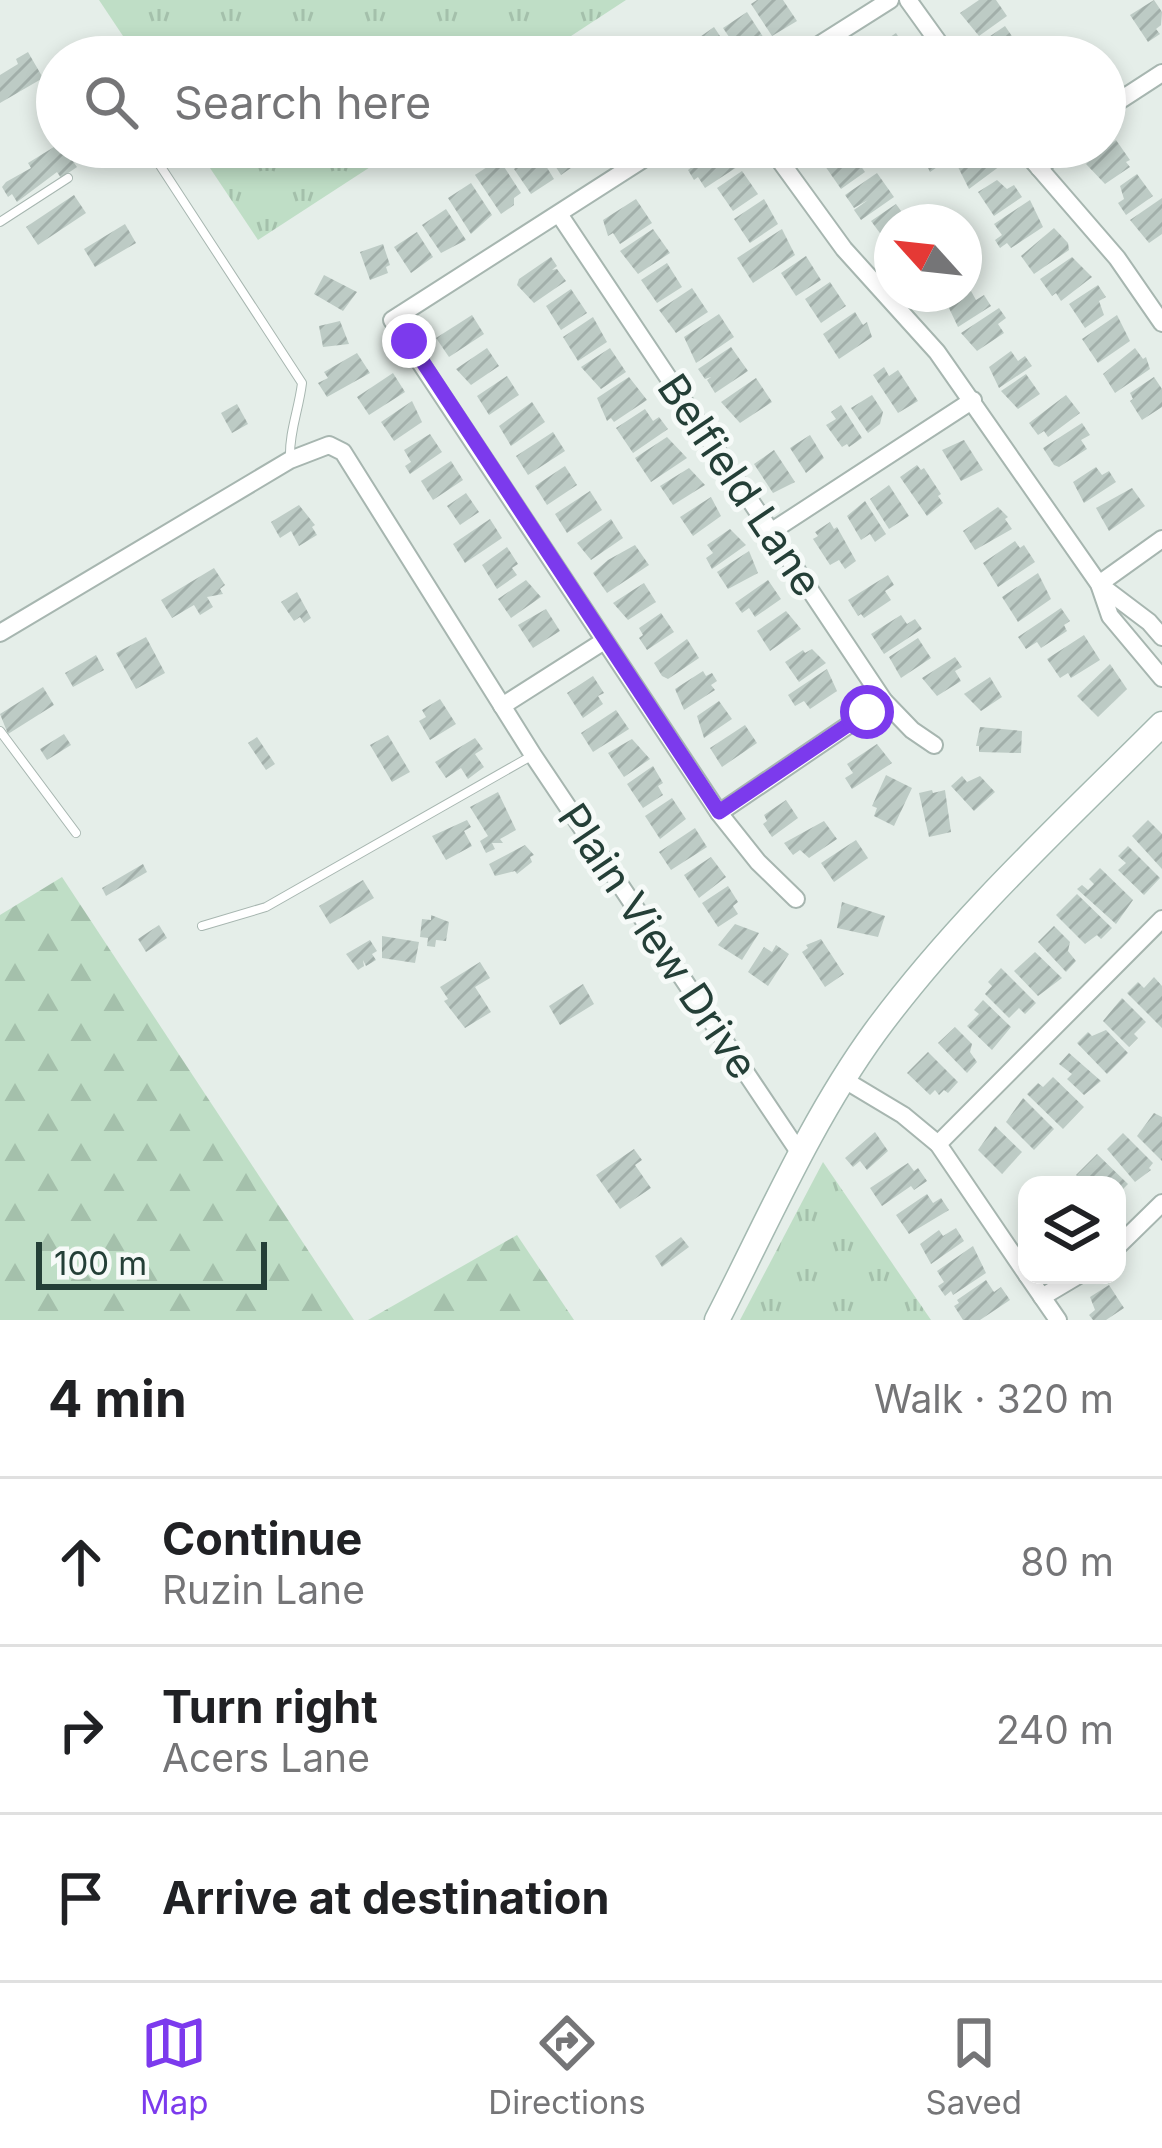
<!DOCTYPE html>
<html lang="en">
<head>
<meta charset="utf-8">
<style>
  body { margin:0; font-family:Inter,sans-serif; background:#f2f2f2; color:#202124 }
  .controls { position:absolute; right:36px; bottom:36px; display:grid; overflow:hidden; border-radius:24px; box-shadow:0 6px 18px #0003 }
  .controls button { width:108px; height:108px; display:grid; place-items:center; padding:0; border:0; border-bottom:3px solid #e0e0e0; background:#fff; color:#202124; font:60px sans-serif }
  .compass { position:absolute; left:874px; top:204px; width:108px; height:108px; border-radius:50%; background:#fff; box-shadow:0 6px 18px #0003; rotate:297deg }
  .scale { position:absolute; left:36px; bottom:30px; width:231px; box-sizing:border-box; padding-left:12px; border:6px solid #243f37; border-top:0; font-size:33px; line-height:42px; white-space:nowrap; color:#243f37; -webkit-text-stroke:9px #f6faf8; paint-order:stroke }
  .stop { position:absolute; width:36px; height:36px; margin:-27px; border:9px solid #7c3aed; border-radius:50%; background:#fff }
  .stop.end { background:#7c3aed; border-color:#fff; box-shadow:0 3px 12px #0008 }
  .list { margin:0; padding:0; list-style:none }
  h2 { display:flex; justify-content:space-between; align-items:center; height:156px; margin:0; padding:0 48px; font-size:51px }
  h2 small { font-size:39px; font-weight:400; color:#757577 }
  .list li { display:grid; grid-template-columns:78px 1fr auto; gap:36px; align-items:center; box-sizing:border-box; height:168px; padding:0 48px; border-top:3px solid #e0e0e0 }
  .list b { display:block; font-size:45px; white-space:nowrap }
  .list p { margin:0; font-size:39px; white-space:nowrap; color:#757577 }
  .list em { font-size:39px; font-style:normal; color:#757577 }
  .icon { flex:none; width:66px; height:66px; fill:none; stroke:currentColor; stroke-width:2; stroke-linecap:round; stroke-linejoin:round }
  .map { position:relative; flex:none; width:1162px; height:1320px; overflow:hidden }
  .search { position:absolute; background:#fff; box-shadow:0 6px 18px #0003; left:36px; right:36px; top:36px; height:132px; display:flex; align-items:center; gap:30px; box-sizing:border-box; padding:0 42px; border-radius:66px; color:#757577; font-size:45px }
  .sheet { height:660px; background:#fff }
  nav { display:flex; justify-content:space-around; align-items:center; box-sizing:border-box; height:168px; border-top:3px solid #e0e0e0; background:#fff; font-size:33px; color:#757577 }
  nav a { display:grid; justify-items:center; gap:6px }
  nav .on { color:#7c3aed }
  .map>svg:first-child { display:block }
  .grass { fill:url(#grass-tufts) }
  .forest { fill:url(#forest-firs) }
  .building { fill:url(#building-hatch) }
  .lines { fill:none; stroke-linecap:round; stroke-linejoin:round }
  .lane-casing { stroke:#a7b6b0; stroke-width:10 }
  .street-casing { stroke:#a7b6b0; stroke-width:20 }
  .secondary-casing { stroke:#a4b9b1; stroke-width:27 }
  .lane { stroke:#fff; stroke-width:8 }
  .street { stroke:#fff; stroke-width:16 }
  .secondary { stroke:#fff; stroke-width:24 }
  .route { stroke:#7c3aed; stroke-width:15 }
  .labels { text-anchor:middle; stroke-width:10; stroke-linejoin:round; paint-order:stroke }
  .street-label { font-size:42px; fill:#243f37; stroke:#f6faf8 }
</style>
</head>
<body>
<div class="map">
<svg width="1162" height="1320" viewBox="0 0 1162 1320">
  <defs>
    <pattern id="grass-tufts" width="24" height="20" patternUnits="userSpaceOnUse" patternTransform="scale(3)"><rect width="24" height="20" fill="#bfdec6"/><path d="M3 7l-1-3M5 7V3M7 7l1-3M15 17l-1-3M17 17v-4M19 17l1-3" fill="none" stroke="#a4c0ab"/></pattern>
    <pattern id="forest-firs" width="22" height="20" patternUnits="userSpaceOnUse" patternTransform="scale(3)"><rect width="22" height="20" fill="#bfdec6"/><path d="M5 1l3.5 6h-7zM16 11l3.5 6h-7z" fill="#a4c0ab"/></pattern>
    <pattern id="building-hatch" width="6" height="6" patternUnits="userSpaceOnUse" patternTransform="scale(3)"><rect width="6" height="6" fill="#bdcbc5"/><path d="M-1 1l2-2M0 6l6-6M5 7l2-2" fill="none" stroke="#a2afaa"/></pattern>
  </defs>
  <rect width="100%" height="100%" fill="#e5eee9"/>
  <g class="grass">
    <path d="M99,0H626L539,57H137Z"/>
    <path d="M196,147H401L258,240Z"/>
    <path d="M823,1162L931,1320H740Z"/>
  </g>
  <g class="forest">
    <path d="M62,877L354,1320H0V915Z"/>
    <path d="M517,1235L574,1320H368Z"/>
  </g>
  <g class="building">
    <path d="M757,0H783L797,21L772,36L751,4Z"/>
    <path d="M979,0H996L1007,16L979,36L960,13Z"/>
    <path d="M1154,0L1162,12L1161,25L1156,29L1160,34L1148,42L1130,15Z"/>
    <path d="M747,12L767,43L742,56L723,28Z"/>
    <path d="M1005,26L1020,48L1008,57H990L980,43Z"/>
    <path d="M714,27L734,57H699L690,44Z"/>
    <path d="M896,33L910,55L876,57L871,50Z"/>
    <path d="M28,52L43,78L0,103V75L18,64L16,59Z"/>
    <path d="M1116,140L1130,160L1126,162L1130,167L1105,184L1086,164Z"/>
    <path d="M54,147H90L72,160L77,167L61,178L57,172L17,202L12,194L8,197L2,187L6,182L31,168L28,163Z"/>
    <path d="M543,147H578L585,158L561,175Z"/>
    <path d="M714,147H731L735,153L730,156L737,167L705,188L698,177L694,180L688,170L692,167L689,163Z"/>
    <path d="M918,147H966L930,172Z"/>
    <path d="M979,147L988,158L992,155L1000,166L969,189L956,163Z"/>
    <path d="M849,149L865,172L841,189L825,166Z"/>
    <path d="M538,153L554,179L531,194L514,169Z"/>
    <path d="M499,159L521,193L514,198V205L501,214L475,175Z"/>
    <path d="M742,171L758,194L733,211L717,188Z"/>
    <path d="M877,173L894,197L861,220L854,210L868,200L854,208L845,195Z"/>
    <path d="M1137,174L1153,196L1126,215L1118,203L1124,199L1120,186Z"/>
    <path d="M997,180L1007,189L1014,185L1022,197L994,216L978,192Z"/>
    <path d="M471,183L492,215L471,234L448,198Z"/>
    <path d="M74,195L86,213L38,245L26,227Z"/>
    <path d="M1162,198V234L1149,243L1130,220Z"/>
    <path d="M636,199L652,223L620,244L613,233L608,236L603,220Z"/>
    <path d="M764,199L778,224L750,243L734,219Z"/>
    <path d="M1030,200L1043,227L1011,248L1007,243L1000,248L995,240L1002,235L994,224Z"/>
    <path d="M896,204L909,222H892V241L888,244L871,221Z"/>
    <path d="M446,209L466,240L441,253L422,225Z"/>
    <path d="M125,224L136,243L95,267L84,249Z"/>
    <path d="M1054,228L1068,243L1069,250L1034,274L1021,256Z"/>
    <path d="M653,229L670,253L638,274L620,251Z"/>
    <path d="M782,229L795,255L753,283L737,258Z"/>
    <path d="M417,232L433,257L411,273L394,247Z"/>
    <path d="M383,244L390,265L386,267L388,273L370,280L360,252Z"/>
    <path d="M806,256L821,280L796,296L781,273Z"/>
    <path d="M551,257L557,266L552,270L557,269L566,281L534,303L517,285L519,279Z"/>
    <path d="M1072,257L1092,277L1061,301L1056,293L1052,296L1040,279Z"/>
    <path d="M667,263L682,287L657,303L641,280Z"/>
    <path d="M324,275L357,292L343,311L314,294Z"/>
    <path d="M830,282L846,306L821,323L805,299Z"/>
    <path d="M1098,285L1106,297L1099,301L1104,315L1085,328L1069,304Z"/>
    <path d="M692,288L708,312L676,333L659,310Z"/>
    <path d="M571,289L587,313L561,330L546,306Z"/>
    <path d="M971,291L976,300L984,295L991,306L958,327L948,306Z"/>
    <path d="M999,308L1006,318L998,324L1004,333L977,351L961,333Z"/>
    <path d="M855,312L863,325L867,322L872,337L839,359L823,334Z"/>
    <path d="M719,314L734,337L696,363L684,337Z"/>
    <path d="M472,315L484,334L449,357L436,338Z"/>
    <path d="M1117,315L1130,341L1098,363L1082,339Z"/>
    <path d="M593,317L607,342L578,361L563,337Z"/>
    <path d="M340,321L349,344L323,347L319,326Z"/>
    <path d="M731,347L748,371L715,393L707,380L711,377L705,379L698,369Z"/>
    <path d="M487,348L499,366L471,385L456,369Z"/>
    <path d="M610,348L626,372L601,389L581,367Z"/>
    <path d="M1135,348L1143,359L1146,357L1150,369L1115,393L1103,374Z"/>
    <path d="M1011,351L1018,361L1025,356L1032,366L999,388L989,367Z"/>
    <path d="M357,353L370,373L327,397L318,383L328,378L324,372Z"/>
    <path d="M884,367L889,376L898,370L918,401L898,413L873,375Z"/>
    <path d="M393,373L405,392L369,415L357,397Z"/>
    <path d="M1026,374L1040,394L1018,409L1001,391Z"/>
    <path d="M507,376L519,395L489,415L477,396Z"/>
    <path d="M629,377L647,400L614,422L611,418L607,421L597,398Z"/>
    <path d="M1154,377L1162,389V407L1142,420L1130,401L1133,399L1130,393Z"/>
    <path d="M756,378L772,402L740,423L721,402Z"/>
    <path d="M872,395L883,412L880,424L868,433L851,408Z"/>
    <path d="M1066,395L1080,413L1048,437L1044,431L1038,435L1029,423Z"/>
    <path d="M412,401L422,422L394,441L381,422Z"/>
    <path d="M532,402L545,422L511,446L499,426Z"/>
    <path d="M237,404L248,424L232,433L221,413Z"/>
    <path d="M841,405L862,438L849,447L847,444L842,447L826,425L836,419L831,412Z"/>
    <path d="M645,409L653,421L659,417L668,429L633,453L616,428Z"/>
    <path d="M1082,423L1090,435L1081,440L1087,449L1059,467L1054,465L1043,448Z"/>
    <path d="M553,432L565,451L528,475L516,456Z"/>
    <path d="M430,434L442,452L410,474L405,466L411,462L404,450Z"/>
    <path d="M810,435L824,458L806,473L790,448Z"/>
    <path d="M667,437L687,458L651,482L635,458Z"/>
    <path d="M964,440L983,470L961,481L942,450Z"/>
    <path d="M774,450L795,482L773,493L754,464Z"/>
    <path d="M451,461L463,480L433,500L421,481Z"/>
    <path d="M917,465L921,470L924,468L941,494L938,496L943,503L927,516L900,477Z"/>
    <path d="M565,466L577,485L547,505L535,486Z"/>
    <path d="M1096,467L1102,475L1109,471L1116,482L1084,503L1073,482Z"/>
    <path d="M689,468L705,485L673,505L660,486Z"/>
    <path d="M889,485L909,516L889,529L870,499Z"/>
    <path d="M1132,488L1145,506L1109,531L1096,508Z"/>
    <path d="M590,491L602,510L567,533L555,514Z"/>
    <path d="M466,493L479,512L460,525L447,506Z"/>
    <path d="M711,497L721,516L693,536L680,517Z"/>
    <path d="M865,501L886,534L875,542L870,534L861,540L847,516Z"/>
    <path d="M299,505L315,525L312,527L317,535L299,546L291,531L280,538L271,522Z"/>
    <path d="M998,507L1008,517L1005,519L1012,529L975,550L963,531Z"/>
    <path d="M490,519L502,538L465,563L453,544Z"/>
    <path d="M611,519L623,538L591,560L577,543Z"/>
    <path d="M830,522L834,529L837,527L856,561L845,569L839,560L830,565L813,539L818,536L815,532Z"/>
    <path d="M730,529L746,545L712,569L706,558L713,553L707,545Z"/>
    <path d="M1015,541L1020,548L1024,545L1035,562L998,587L983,563Z"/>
    <path d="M635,545L649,565L607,593L593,573L608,560Z"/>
    <path d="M507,547L518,564L512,568L517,575L497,589L482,565Z"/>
    <path d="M749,551L758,573L728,589L717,572Z"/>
    <path d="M214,568L225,585L220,589L223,594L207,597L213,607L200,615L194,605L172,618L161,600Z"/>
    <path d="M1038,573L1051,599L1018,622L1002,597Z"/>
    <path d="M888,575L894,585L885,591L891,600L864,618L861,614L858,616L848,600Z"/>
    <path d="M526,580L541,597L511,618L498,599Z"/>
    <path d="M768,580L781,599L755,617L749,608L742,613L735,603Z"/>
    <path d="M644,583L656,602L628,620L613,603Z"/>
    <path d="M297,592L311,618L304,623L300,617L294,621L281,602Z"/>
    <path d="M1061,608L1070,621L1064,625L1067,631L1041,648L1037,642L1026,649L1018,637Z"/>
    <path d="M546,609L560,631L533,648L518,625Z"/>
    <path d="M786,611L801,629L770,651L757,631Z"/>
    <path d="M661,613L674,632L647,650L639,638L643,635L639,628Z"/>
    <path d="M901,615L907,624L915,619L922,629L884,654L871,634Z"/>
    <path d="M1084,635L1100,660L1071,678L1068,673L1060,678L1047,659Z"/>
    <path d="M146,637L165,673L136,689L116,653Z"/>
    <path d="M918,638L931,658L901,678L889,657Z"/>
    <path d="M687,639L699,658L668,679L662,676L654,663Z"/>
    <path d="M812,649L826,663L799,682L785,662L803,650L805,653Z"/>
    <path d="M96,655L104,670L73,687L65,673Z"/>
    <path d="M955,657L962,667L955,671L961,681L937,696L922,678Z"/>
    <path d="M1110,664L1127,689L1098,717L1077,696Z"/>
    <path d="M827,669L837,691L810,709L804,701L795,706L788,695Z"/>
    <path d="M703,671L706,676L712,673L717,681L711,685L715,690L684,710L675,689Z"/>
    <path d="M593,676L604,693L598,696L603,704L583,718L567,693Z"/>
    <path d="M990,677L1002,697L981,711L964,694Z"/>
    <path d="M43,687L54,705L8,734L0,714Z"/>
    <path d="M440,699L456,724L430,740L419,721L426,717L422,710Z"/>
    <path d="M719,701L732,719L704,738L697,716Z"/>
    <path d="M616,710L629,729L593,752L581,733Z"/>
    <path d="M745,725L757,743L722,767L710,748Z"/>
    <path d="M980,727L1022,731L1021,753L979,752V746H976Z"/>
    <path d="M64,734L71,745L47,760L40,749Z"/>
    <path d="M388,735L410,772L392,782L370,745Z"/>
    <path d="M257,737L275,764L266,770L248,743Z"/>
    <path d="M475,738L483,749L475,754L484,767L468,779L461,768L446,778L435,762Z"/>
    <path d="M632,739L650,759L624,777L608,753Z"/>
    <path d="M877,744L892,763L852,789L845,778L853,773L847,764Z"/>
    <path d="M653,766L663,783L658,786L663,795L643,808L627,784Z"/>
    <path d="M886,775L912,788L894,826L874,816L877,808L872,806Z"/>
    <path d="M962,776L967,782L980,776L995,792L974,811L951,786Z"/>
    <path d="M932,790L933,793L945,790L951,832L929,837L919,793Z"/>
    <path d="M498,792L516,830L500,839L503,843H492L495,849L486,853L480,841L488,836L470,807Z"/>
    <path d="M672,798L686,819L660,839L645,816Z"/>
    <path d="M786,800L798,818L772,837L763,824L767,821L764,815Z"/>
    <path d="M467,820L471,827L464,831L472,846L446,860L432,836Z"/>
    <path d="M1148,820L1162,834V869L1132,836Z"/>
    <path d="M824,821L837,839L809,858L800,850L793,855L784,843Z"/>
    <path d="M695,828L707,847L671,870L659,852Z"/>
    <path d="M856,840L868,858L834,882L821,863Z"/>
    <path d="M525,845L534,855L530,857L532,862L517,874L515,871L495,876L489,864Z"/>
    <path d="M1128,846L1160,878L1144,895L1118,870L1126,863L1118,856Z"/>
    <path d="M711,857L726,877L699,898L684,875Z"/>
    <path d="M143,864L147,872L106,896L102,888Z"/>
    <path d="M1100,868L1133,900L1116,924L1077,889L1082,885L1088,890L1094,884L1089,879Z"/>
    <path d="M363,880L374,898L330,924L319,906Z"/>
    <path d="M728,886L738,902L733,906L738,914L718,927L702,903Z"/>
    <path d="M1077,894L1112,928L1101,939L1097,935L1085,944L1056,915Z"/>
    <path d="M842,902L885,916L878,937L837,928Z"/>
    <path d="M431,915L449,922L446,941L436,940L435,947L427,946L428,938L420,937L422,919L431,920Z"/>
    <path d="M735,924L759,933L742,960L718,945Z"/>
    <path d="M159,925L167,938L146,952L138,939Z"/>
    <path d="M1054,926L1070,942L1068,951L1076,961L1066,972L1038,942Z"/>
    <path d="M382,936L419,942L415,963L382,958Z"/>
    <path d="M821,939L844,974L825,987L802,952L808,948L806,945Z"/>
    <path d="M370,940L377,951L372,954L376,960L366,966L363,960L364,966L358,970L346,954Z"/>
    <path d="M776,945L789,954L768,986L748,972L764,947L772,952Z"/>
    <path d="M1035,952L1062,978L1038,996L1014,971Z"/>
    <path d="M480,962L490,978L475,987L491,1012L465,1028L444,1001L448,999L440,987Z"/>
    <path d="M1001,968L1036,1003L1025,1014L1019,1008L1009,1018L985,994L992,986L988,982Z"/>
    <path d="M1154,977L1162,986V1028L1127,993L1138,982L1144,988Z"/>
    <path d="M583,984L594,1004L560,1025L549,1006Z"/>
    <path d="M1122,998L1146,1022L1134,1034L1138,1038L1129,1047L1103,1021Z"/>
    <path d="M983,1000L1011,1027L992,1050L967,1026L979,1014L974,1010Z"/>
    <path d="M955,1027L972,1044L970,1052L977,1062L967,1073L938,1043Z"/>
    <path d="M1106,1030L1128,1053L1107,1074L1077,1043L1088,1032L1092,1036Z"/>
    <path d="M928,1052L958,1082L948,1093L944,1090L939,1095L935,1090L930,1095L907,1073Z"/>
    <path d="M1069,1053L1101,1081L1084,1095L1067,1079L1072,1074L1059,1064Z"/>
    <path d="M1053,1077L1084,1107L1063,1129L1027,1094L1038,1083L1043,1087Z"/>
    <path d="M1023,1098L1054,1129L1034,1150L1006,1122Z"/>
    <path d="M1154,1113L1162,1117V1161L1137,1136Z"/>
    <path d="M995,1126L1022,1152L1002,1174L978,1150Z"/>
    <path d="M875,1132L888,1151L867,1170L860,1161L853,1167L845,1158Z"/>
    <path d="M1123,1133L1153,1163L1149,1168L1151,1170L1135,1182L1107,1149Z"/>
    <path d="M634,1149L642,1160L635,1165L651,1188L620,1209L596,1175Z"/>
    <path d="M1097,1154L1128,1184L1118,1194L1123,1199L1117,1205V1185H1087L1076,1175Z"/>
    <path d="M908,1163L914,1171L918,1168L927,1181L914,1190L911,1186L882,1206L870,1188Z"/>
    <path d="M927,1194L933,1203L941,1198L949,1210L909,1234L896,1215Z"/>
    <path d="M956,1228L964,1241L931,1264L920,1244L939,1230L943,1236Z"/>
    <path d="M681,1237L689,1247L662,1267L655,1256Z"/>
    <path d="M973,1246L986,1273L953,1295L951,1291L945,1296L938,1286L944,1282L937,1271Z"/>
    <path d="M986,1280L994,1292L1001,1287L1010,1300L980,1320H963L954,1306L959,1303L957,1300Z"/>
    <path d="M1109,1285L1124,1308L1106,1320H1093L1089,1315L1095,1310L1090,1297Z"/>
  </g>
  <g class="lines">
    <g class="lane-casing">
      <g id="lane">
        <path d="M148,147L302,383C299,409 289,432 290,458"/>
        <path d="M0,222L68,178"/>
        <path d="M0,731L76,833"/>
        <path d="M202,926L266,907L533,755"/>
      </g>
    </g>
    <g class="street-casing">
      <g id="street">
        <path d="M908,0L949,57"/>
        <path d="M800,57L890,0"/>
        <path d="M1105,110L1162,73"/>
        <path d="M662,147L392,320L719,813L758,862L796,899"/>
        <path d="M770,147L844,249L937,352L1099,584L1110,616L1162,678"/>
        <path d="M1021,147L1117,258L1162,323"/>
        <path d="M1039,168L1063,147"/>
        <path d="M559,214L884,701L912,730L934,745"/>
        <path d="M772,531L973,400"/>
        <path d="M1099,584L1162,539"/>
        <path d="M1100,585L1149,622L1162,637"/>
        <path d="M0,633L290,460L329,445L343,452L533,755L801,1155"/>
        <path d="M502,706L604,641"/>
        <path d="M719,813L884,701"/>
        <path d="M843,1079L903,1115L938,1144L1027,1275"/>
        <path d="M938,1144L1162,919"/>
        <path d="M1117,1247L1162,1203"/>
        <path d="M1027,1275L1058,1320"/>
        <path d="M1042,1297L1079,1275"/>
      </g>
    </g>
    <g class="secondary-casing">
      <path id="secondary" d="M717,1320C767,1223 811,1120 875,1032C958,919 1064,822 1162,724"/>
    </g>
    <use href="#lane" class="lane"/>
    <use href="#street" class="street"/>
    <use href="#secondary" class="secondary"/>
  </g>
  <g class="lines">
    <path class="route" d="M409,341L719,812L867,712"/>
  </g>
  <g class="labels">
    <g class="street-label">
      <text transform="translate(740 485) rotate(56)" y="15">Belfield Lane</text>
      <text transform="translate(658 941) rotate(56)" y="15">Plain View Drive</text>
    </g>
  </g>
</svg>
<div class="controls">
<button><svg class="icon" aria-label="layers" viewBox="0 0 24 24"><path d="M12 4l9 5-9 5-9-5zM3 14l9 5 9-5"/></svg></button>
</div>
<svg class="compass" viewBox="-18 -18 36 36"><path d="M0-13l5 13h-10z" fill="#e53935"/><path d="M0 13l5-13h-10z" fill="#757577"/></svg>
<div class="scale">100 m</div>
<div class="stop" style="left:867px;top:712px"></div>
<div class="stop end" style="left:409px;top:341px"></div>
<div class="search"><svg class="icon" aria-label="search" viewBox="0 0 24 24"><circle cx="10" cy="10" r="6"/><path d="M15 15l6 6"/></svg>Search here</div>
</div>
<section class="sheet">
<h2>4 min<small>Walk · 320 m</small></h2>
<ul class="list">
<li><svg class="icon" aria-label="ahead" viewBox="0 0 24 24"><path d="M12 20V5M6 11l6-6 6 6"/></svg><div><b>Continue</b><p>Ruzin Lane</p></div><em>80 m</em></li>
<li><svg class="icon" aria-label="right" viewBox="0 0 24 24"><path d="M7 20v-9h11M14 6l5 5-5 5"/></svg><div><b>Turn right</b><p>Acers Lane</p></div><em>240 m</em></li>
<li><svg class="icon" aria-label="arrive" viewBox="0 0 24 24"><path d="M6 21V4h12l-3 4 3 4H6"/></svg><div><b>Arrive at destination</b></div></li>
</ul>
</section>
<nav>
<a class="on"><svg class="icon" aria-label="map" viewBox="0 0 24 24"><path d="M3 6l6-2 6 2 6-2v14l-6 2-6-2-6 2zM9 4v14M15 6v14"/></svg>Map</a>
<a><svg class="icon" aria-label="directions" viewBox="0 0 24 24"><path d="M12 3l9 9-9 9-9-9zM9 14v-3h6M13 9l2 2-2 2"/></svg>Directions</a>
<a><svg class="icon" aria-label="saved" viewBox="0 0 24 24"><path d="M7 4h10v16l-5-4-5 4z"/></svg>Saved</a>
</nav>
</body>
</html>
